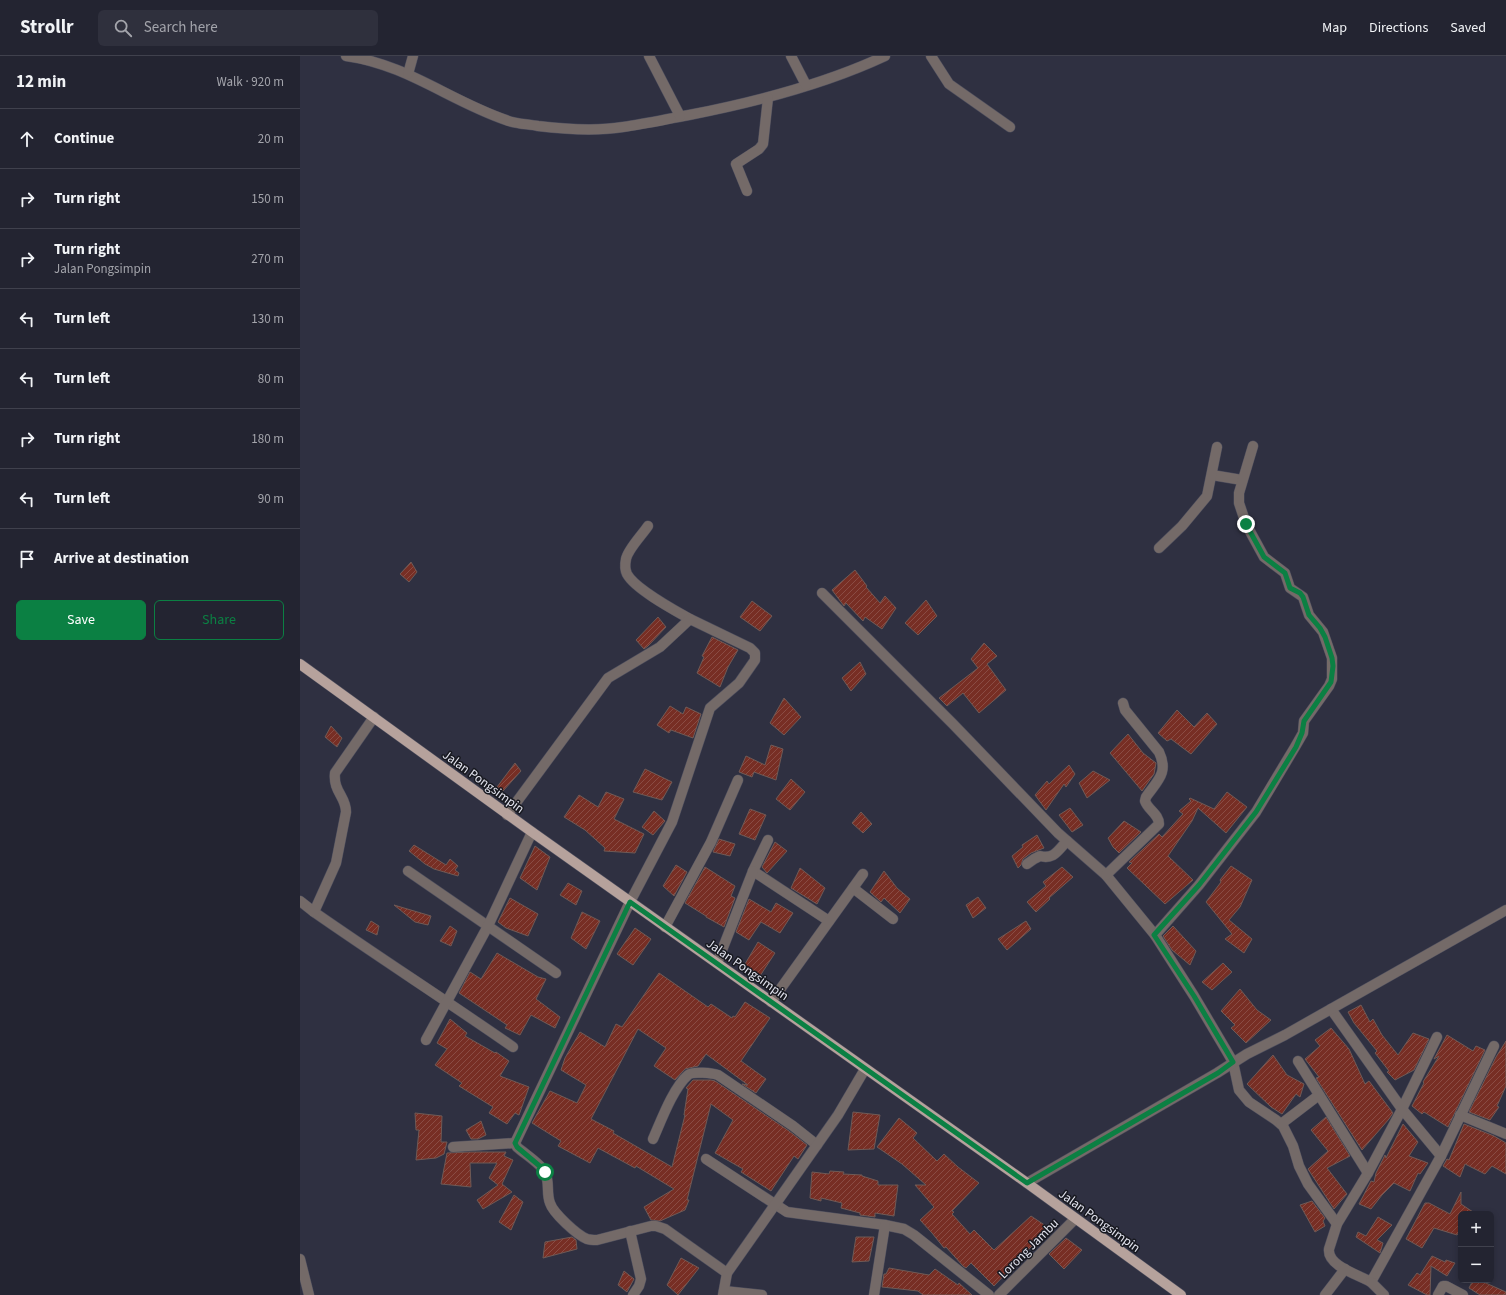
<!DOCTYPE html>
<html lang="en">
<head>
<meta charset="utf-8">
<style>
  body { margin:0; font-family:"Source Sans 3",sans-serif; background:#2f303d; color:#f1f3f6 }
  .controls { position:absolute; right:12px; bottom:12px; display:grid; overflow:hidden; border-radius:6px; box-shadow:0 2px 6px #0003 }
  .controls button { width:36px; height:36px; display:grid; place-items:center; padding:0; border:0; border-bottom:1px solid #40414d; background:#232431; color:#f1f3f6; font:20px sans-serif }
  .stop { position:absolute; width:12px; height:12px; margin:-9px; border:3px solid #0b8043; border-radius:50%; background:#fff }
  .stop.end { background:#0b8043; border-color:#fff; box-shadow:0 1px 4px #0008 }
  .list { margin:0; padding:0; list-style:none }
  h2 { display:flex; justify-content:space-between; align-items:center; height:52px; margin:0; padding:0 16px; font-size:17px }
  h2 small { font-size:13px; font-weight:400; color:#a3a4ab }
  .list li { display:grid; grid-template-columns:26px 1fr auto; gap:12px; align-items:center; box-sizing:border-box; height:60px; padding:0 16px; border-top:1px solid #40414d }
  .list b { display:block; font-size:15px; white-space:nowrap }
  .list p { margin:0; font-size:13px; white-space:nowrap; color:#a3a4ab }
  .list em { font-size:13px; font-style:normal; color:#a3a4ab }
  .actions { display:flex; gap:8px; padding:12px 16px }
  .actions a { flex:1; padding:9px 0; border:1px solid #0b8043; border-radius:6px; text-align:center; font-size:14px; color:#0b8043 }
  .actions .main { background:#0b8043; color:#fff }
  .icon { flex:none; width:22px; height:22px; fill:none; stroke:currentColor; stroke-width:2; stroke-linecap:round; stroke-linejoin:round }
  .map { position:relative; flex:none; width:1206px; height:1239px; overflow:hidden }
  header { display:flex; align-items:center; gap:24px; box-sizing:border-box; height:56px; padding:0 20px; background:#232431; border-bottom:1px solid #40414d }
  header strong { font-size:19px }
  nav { display:flex; gap:22px; margin-inline-start:auto; font-size:14px }
  .search { width:280px; height:36px; background:#2f303d; display:flex; align-items:center; gap:10px; box-sizing:border-box; padding:0 14px; border-radius:6px; color:#a3a4ab; font-size:15px }
  main { display:flex }
  aside { flex:1; background:#232431 }
  .map>svg:first-child { display:block }
  .building { fill:url(#building-hatch); stroke:#6f5a56 }
  .lines { fill:none; stroke-linecap:round; stroke-linejoin:round }
  .street-casing { stroke:#4c4d5d; stroke-width:11 }
  .primary-casing { stroke:#4c4d5d; stroke-width:11 }
  .street { stroke:#746a68; stroke-width:10 }
  .primary { stroke:#b6a29c; stroke-width:10 }
  .route { stroke:#0b8043; stroke-width:5 }
  .labels { text-anchor:middle; stroke-width:3; stroke-linejoin:round; paint-order:stroke }
  .street-label { font-size:13px; fill:#e3e4ef; stroke:#181920 }
</style>
</head>
<body>
<header>
<strong>Strollr</strong>
<div class="search"><svg class="icon" aria-label="search" viewBox="0 0 24 24"><circle cx="10" cy="10" r="6"/><path d="M15 15l6 6"/></svg>Search here</div>
<nav><a>Map</a><a>Directions</a><a>Saved</a></nav>
</header>
<main>
<aside>
<h2>12 min<small>Walk · 920 m</small></h2>
<ul class="list">
<li><svg class="icon" aria-label="ahead" viewBox="0 0 24 24"><path d="M12 20V5M6 11l6-6 6 6"/></svg><div><b>Continue</b></div><em>20 m</em></li>
<li><svg class="icon" aria-label="right" viewBox="0 0 24 24"><path d="M7 20v-9h11M14 6l5 5-5 5"/></svg><div><b>Turn right</b></div><em>150 m</em></li>
<li><svg class="icon" aria-label="right" viewBox="0 0 24 24"><path d="M7 20v-9h11M14 6l5 5-5 5"/></svg><div><b>Turn right</b><p>Jalan Pongsimpin</p></div><em>270 m</em></li>
<li><svg class="icon" aria-label="left" viewBox="0 0 24 24"><path d="M17 20v-9H6M10 6l-5 5 5 5"/></svg><div><b>Turn left</b></div><em>130 m</em></li>
<li><svg class="icon" aria-label="left" viewBox="0 0 24 24"><path d="M17 20v-9H6M10 6l-5 5 5 5"/></svg><div><b>Turn left</b></div><em>80 m</em></li>
<li><svg class="icon" aria-label="right" viewBox="0 0 24 24"><path d="M7 20v-9h11M14 6l5 5-5 5"/></svg><div><b>Turn right</b></div><em>180 m</em></li>
<li><svg class="icon" aria-label="left" viewBox="0 0 24 24"><path d="M17 20v-9H6M10 6l-5 5 5 5"/></svg><div><b>Turn left</b></div><em>90 m</em></li>
<li><svg class="icon" aria-label="arrive" viewBox="0 0 24 24"><path d="M6 21V4h12l-3 4 3 4H6"/></svg><div><b>Arrive at destination</b></div></li>
</ul>
<div class="actions"><a class="main">Save</a><a>Share</a></div>
</aside>
<div class="map">
<svg width="1206" height="1239" viewBox="0 0 1206 1239">
  <defs>
    <pattern id="building-hatch" width="6" height="6" patternUnits="userSpaceOnUse"><rect width="6" height="6" fill="#772e24"/><path d="M-1 1l2-2M0 6l6-6M5 7l2-2" fill="none" stroke="#8a4c44"/></pattern>
  </defs>
  <rect width="100%" height="100%" fill="#2f3041"/>
  <g class="building">
    <path d="M111,506L117,516L109,526L100,518Z"/>
    <path d="M555,514L567,530L566,531L580,547L585,540L596,552L582,573L565,561L563,565L546,547L544,550L532,534Z"/>
    <path d="M626,544L637,560L618,579L605,567Z"/>
    <path d="M452,545L472,560L460,575L440,561Z"/>
    <path d="M358,561L366,571L348,590L344,593L336,584Z"/>
    <path d="M412,581L438,594L428,611L420,631L397,617L404,601L402,600Z"/>
    <path d="M684,587L697,600L687,608L706,634L679,657L663,637L647,650L639,642L678,612L671,603Z"/>
    <path d="M560,606L566,618L551,635L542,622Z"/>
    <path d="M484,642L501,661L484,679L470,667Z"/>
    <path d="M370,650L383,658L386,651L401,658L393,682L371,674L369,677L357,669Z"/>
    <path d="M877,654L894,671L907,657L917,668L891,698L871,683L867,685L858,677Z"/>
    <path d="M31,670L42,682L37,691L25,681Z"/>
    <path d="M828,678L843,697L856,707L854,718L842,735L810,697Z"/>
    <path d="M471,689L483,693L476,724L454,716L452,721L439,716L446,700L465,709Z"/>
    <path d="M215,707L221,715L203,735L197,731Z"/>
    <path d="M769,709L775,718L766,731L764,728L746,754L735,739L747,725L749,728Z"/>
    <path d="M345,713L372,726L362,744L333,736Z"/>
    <path d="M793,715L810,724L787,742L779,727Z"/>
    <path d="M491,723L505,736L490,754L476,743Z"/>
    <path d="M306,736L324,743L314,763L344,778L335,797L304,795L305,792L285,774L264,761L279,739L298,751Z"/>
    <path d="M927,736L947,751L926,777L898,752L892,765L868,800L893,824L865,848L827,812L832,807L829,806L859,778L862,781L883,758L879,755L891,745L889,743L890,742L914,753Z"/>
    <path d="M770,752L783,769L772,776L759,759Z"/>
    <path d="M450,753L466,759L455,784L439,778Z"/>
    <path d="M354,755L365,765L353,779L342,771Z"/>
    <path d="M561,756L572,768L563,777L552,767Z"/>
    <path d="M824,765L841,776L819,797L813,791L808,782Z"/>
    <path d="M737,779L744,792L731,797L723,803L721,809L718,812L712,800L723,791L722,789Z"/>
    <path d="M419,783L435,788L430,800L413,796Z"/>
    <path d="M475,786L487,795L467,817L462,811Z"/>
    <path d="M114,789L146,809L150,803L158,810L155,814L159,817L158,820L134,813L125,808L109,795Z"/>
    <path d="M235,790L250,801L237,834L220,822Z"/>
    <path d="M376,809L387,816L374,840L363,830Z"/>
    <path d="M931,810L952,824L940,851L929,864L952,883L944,897L925,883L932,878L906,846L921,826L920,824Z"/>
    <path d="M405,811L435,830L431,840L435,842L424,871L406,861V860L385,847Z"/>
    <path d="M762,811L773,821L749,842L750,843L736,856L727,846L746,830L743,826Z"/>
    <path d="M500,812L525,832L517,848L491,832Z"/>
    <path d="M584,815L597,832L610,843L600,857L584,842L581,846L570,836Z"/>
    <path d="M268,827L282,835L276,849L260,839Z"/>
    <path d="M678,841L686,852L673,862L666,849Z"/>
    <path d="M210,842L238,858L228,880L206,872L198,866Z"/>
    <path d="M449,843L471,856L476,847L493,857L480,877L461,866L449,884L436,876Z"/>
    <path d="M94,849L131,860L128,869L115,866Z"/>
    <path d="M282,856L300,865L286,893L271,882Z"/>
    <path d="M71,865L79,870L77,879L66,874Z"/>
    <path d="M726,865L731,873L707,894L698,883Z"/>
    <path d="M150,870L157,875L151,890L140,885Z"/>
    <path d="M873,870L896,895L890,909L872,894L863,880Z"/>
    <path d="M335,872L351,883L333,909L317,898Z"/>
    <path d="M458,886L475,897L458,923L442,913Z"/>
    <path d="M197,897L238,921L246,923L236,943L260,961L255,972L231,959L220,979L205,972L207,969L159,937L170,916L181,923Z"/>
    <path d="M923,907L932,916L912,934L902,926Z"/>
    <path d="M359,917L408,951L411,948L432,962L433,960L435,961L445,946L470,962L441,1005L466,1023L456,1037L442,1028L448,1029L406,998L398,1010L385,1013L375,1024L354,1010L366,992L338,973L291,1063L314,1075L313,1077L372,1111L385,1059H384L388,1033L386,1032L393,1024H411L415,1025L489,1075L507,1089L498,1103L494,1100L471,1135L441,1116L443,1113L415,1097L433,1064L411,1048L387,1144H389L385,1154L360,1165L351,1164L344,1151L374,1133L336,1110L335,1112L298,1092L290,1107L258,1090L261,1085L232,1067L250,1035L277,1047L286,1029L261,1014L265,1002L280,976L305,991L316,968L322,971Z"/>
    <path d="M940,933L957,954L971,964L946,987L931,972L935,969L921,955Z"/>
    <path d="M1061,949L1070,966L1073,963L1082,979L1098,999L1113,977L1129,983L1114,1014L1095,1024L1087,1016L1089,1015L1075,997L1077,995L1054,967L1048,956Z"/>
    <path d="M150,963L167,977L165,980L195,997L196,996L209,1005L200,1020L229,1031L219,1059L215,1057L207,1068L189,1057L193,1051L159,1030L162,1027L135,1009L147,993L137,987Z"/>
    <path d="M1031,972L1049,993L1065,1028L1069,1025L1093,1057L1089,1063L1062,1094L1016,1022L1019,1021L1005,1003L1020,990L1015,984Z"/>
    <path d="M1147,979L1173,995L1176,990L1185,994L1148,1071L1124,1056L1122,1058L1112,1050L1124,1027L1123,1026L1139,1000L1134,1003Z"/>
    <path d="M1206,985V1030L1197,1050L1199,1051L1190,1064L1169,1056L1196,1001Z"/>
    <path d="M973,999L987,1019L1004,1028L1000,1041L996,1038L982,1058L971,1051L947,1028Z"/>
    <path d="M553,1056L580,1059L574,1093L548,1094Z"/>
    <path d="M115,1057L142,1060L141,1086H147L144,1098L136,1102L116,1104L119,1074H116Z"/>
    <path d="M1026,1061L1050,1100L1027,1112L1047,1138L1034,1153L1008,1113L1028,1095L1011,1074Z"/>
    <path d="M599,1062L617,1077L613,1082L637,1105L644,1098L658,1111L679,1127L652,1155L654,1156L652,1158L670,1178L674,1174L694,1194L731,1160L749,1172L694,1230L671,1207L666,1212L663,1210L646,1191L644,1192L632,1177L620,1164L634,1151L615,1129H626L602,1108L577,1091Z"/>
    <path d="M181,1065L186,1079L178,1083H171L166,1074Z"/>
    <path d="M1103,1068L1118,1086L1109,1100L1128,1107L1120,1118L1118,1117L1110,1135L1094,1127L1082,1139L1071,1153L1059,1148L1071,1125L1074,1126L1076,1117L1085,1099L1086,1102Z"/>
    <path d="M1164,1068L1194,1080L1206,1087V1118L1192,1110L1185,1118L1165,1108L1160,1121L1143,1110L1147,1103L1149,1104Z"/>
    <path d="M169,1096H206L204,1100L213,1104L202,1128L212,1136L183,1153L177,1144L198,1129L189,1122L197,1107H170L171,1131L141,1128L147,1097Z"/>
    <path d="M530,1115L544,1116L543,1118L562,1119V1120L578,1125V1129H598L594,1160L575,1157V1161L560,1159V1157L541,1152L542,1147L521,1142V1145L510,1142L512,1116L529,1118Z"/>
    <path d="M1161,1136V1148L1176,1158H1161V1173L1157,1179L1134,1172L1122,1192L1106,1183L1125,1147H1129L1150,1158Z"/>
    <path d="M214,1139L223,1146L211,1174L199,1166Z"/>
    <path d="M1012,1145L1025,1162L1023,1165L1025,1170L1015,1176L1000,1149Z"/>
    <path d="M1078,1161L1092,1169L1077,1184L1083,1187L1080,1197L1056,1181L1058,1176L1066,1180Z"/>
    <path d="M272,1181L276,1184L277,1193L243,1202L245,1186Z"/>
    <path d="M556,1181H574L569,1205L552,1206Z"/>
    <path d="M766,1182L782,1194L764,1213L749,1198Z"/>
    <path d="M1132,1200L1145,1206L1146,1204L1155,1207L1147,1220L1131,1210L1130,1239H1127L1108,1229L1117,1217L1120,1219Z"/>
    <path d="M381,1202L399,1212L378,1239L367,1229Z"/>
    <path d="M589,1212L629,1219L635,1213L658,1229L659,1227L672,1239H623L618,1235L582,1231L584,1218H586Z"/>
    <path d="M324,1215L334,1223L327,1236L318,1229Z"/>
    <path d="M1173,1224H1179L1206,1236V1239H1180L1169,1232Z"/>
  </g>
  <g class="lines">
    <g class="street-casing">
      <g id="street">
        <path d="M46,0C106,8 150,45 206,64C216,68 228,68 238,70C263,73 298,75 323,71C345,68 367,63 389,59C456,46 523,29 585,0"/>
        <path d="M349,0L380,60"/>
        <path d="M491,0L506,29"/>
        <path d="M631,0L649,28L710,71"/>
        <path d="M108,18L113,0"/>
        <path d="M447,135L436,108L459,93L463,88L468,42"/>
        <path d="M912,419L942,424"/>
        <path d="M348,470C342,479 328,493 326,503C325,508 325,514 327,518C335,533 374,554 390,563"/>
        <path d="M859,492L882,470L907,440L917,391"/>
        <path d="M522,537L653,668L758,777L806,819L855,879L894,940L926,994L933,1006L939,1034L949,1046L976,1064L983,1070L993,1090L999,1110L1008,1128L1037,1168"/>
        <path d="M207,759L308,622L360,591L390,563L450,592L455,597V604L439,627L410,652L372,766L330,846L215,1087L217,1091C225,1098 241,1108 245,1116C250,1126 246,1137 250,1147C253,1157 277,1179 287,1183C290,1184 293,1184 297,1184L351,1170H356L365,1173L427,1217"/>
        <path d="M468,784L453,815L529,865"/>
        <path d="M727,808L734,803L740,800C754,804 758,794 767,785"/>
        <path d="M108,815L256,917"/>
        <path d="M806,819L859,768C859,758 848,754 845,745L846,741C857,725 869,717 859,696L825,654L823,647"/>
        <path d="M553,832L593,863"/>
        <path d="M0,845L14,856C80,902 147,945 213,991"/>
        <path d="M14,856L36,807L46,756C46,740 33,736 35,717L74,661"/>
        <path d="M365,871L411,786L438,724"/>
        <path d="M855,879L899,829L956,756L995,691L1003,677L1004,665L1029,630L1032,623V602L1023,576L1009,559L1003,541L990,532L985,517L964,501L946,468L939,447V437L953,390"/>
        <path d="M417,907L453,815"/>
        <path d="M471,946L563,818"/>
        <path d="M1031,953L1102,1053L1141,1100"/>
        <path d="M1137,981L1102,1053L1068,1117L1037,1168L1029,1193C1027,1210 1059,1219 1071,1226L1141,1100L1194,990"/>
        <path d="M126,984L188,870L232,776"/>
        <path d="M998,1005L1068,1117"/>
        <path d="M1160,1059L1206,1078"/>
        <path d="M981,1068L1019,1039"/>
        <path d="M353,1083C361,1065 373,1032 388,1019C392,1015 413,1017 418,1019L493,1070L517,1089"/>
        <path d="M153,1091L215,1087"/>
        <path d="M406,1103L487,1156L585,1169L604,1173L614,1179L689,1239"/>
        <path d="M727,1127L917,1017L947,998L985,979L1206,854"/>
        <path d="M330,1175L341,1223L339,1230L333,1239"/>
        <path d="M0,1203L9,1239"/>
        <path d="M1071,1226L1084,1239"/>
        <path d="M424,1235L462,1239"/>
        <path d="M423,1239L427,1217L538,1059L565,1013"/>
        <path d="M574,1239L585,1169"/>
        <path d="M699,1239L775,1163"/>
        <path d="M1025,1239L1045,1213"/>
        <path d="M1138,1239L1143,1230H1146L1163,1239"/>
      </g>
    </g>
    <g class="primary-casing">
      <path id="primary" d="M0,608L232,776L727,1127L881,1239"/>
    </g>
    <use href="#street" class="street"/>
    <use href="#primary" class="primary"/>
  </g>
  <g class="lines">
    <path class="route" d="M245,1116L242,1112L217,1091L215,1087L216,1085L330,846L727,1127L918,1017L933,1006L894,940L854,879L899,829L956,756L996,691L1002,677L1004,665L1031,626L1033,610L1032,602L1025,581L1020,572L1009,559L1003,541L1000,537L990,532L985,517L964,501L946,468"/>
  </g>
  <g class="labels">
    <g class="street-label">
      <text transform="translate(184 725) rotate(36)" y="5">Jalan Pongsimpin</text>
      <text transform="translate(448 913) rotate(35)" y="5">Jalan Pongsimpin</text>
      <text transform="translate(800 1164) rotate(36)" y="5">Jalan Pongsimpin</text>
      <text transform="translate(728 1192) rotate(-45)" y="5">Lorong Jambu</text>
    </g>
  </g>
</svg>
<div class="controls">
<button>+</button>
<button>−</button>
</div>
<div class="stop" style="left:245px;top:1116px"></div>
<div class="stop end" style="left:946px;top:468px"></div>
</div>
</main>
</body>
</html>
